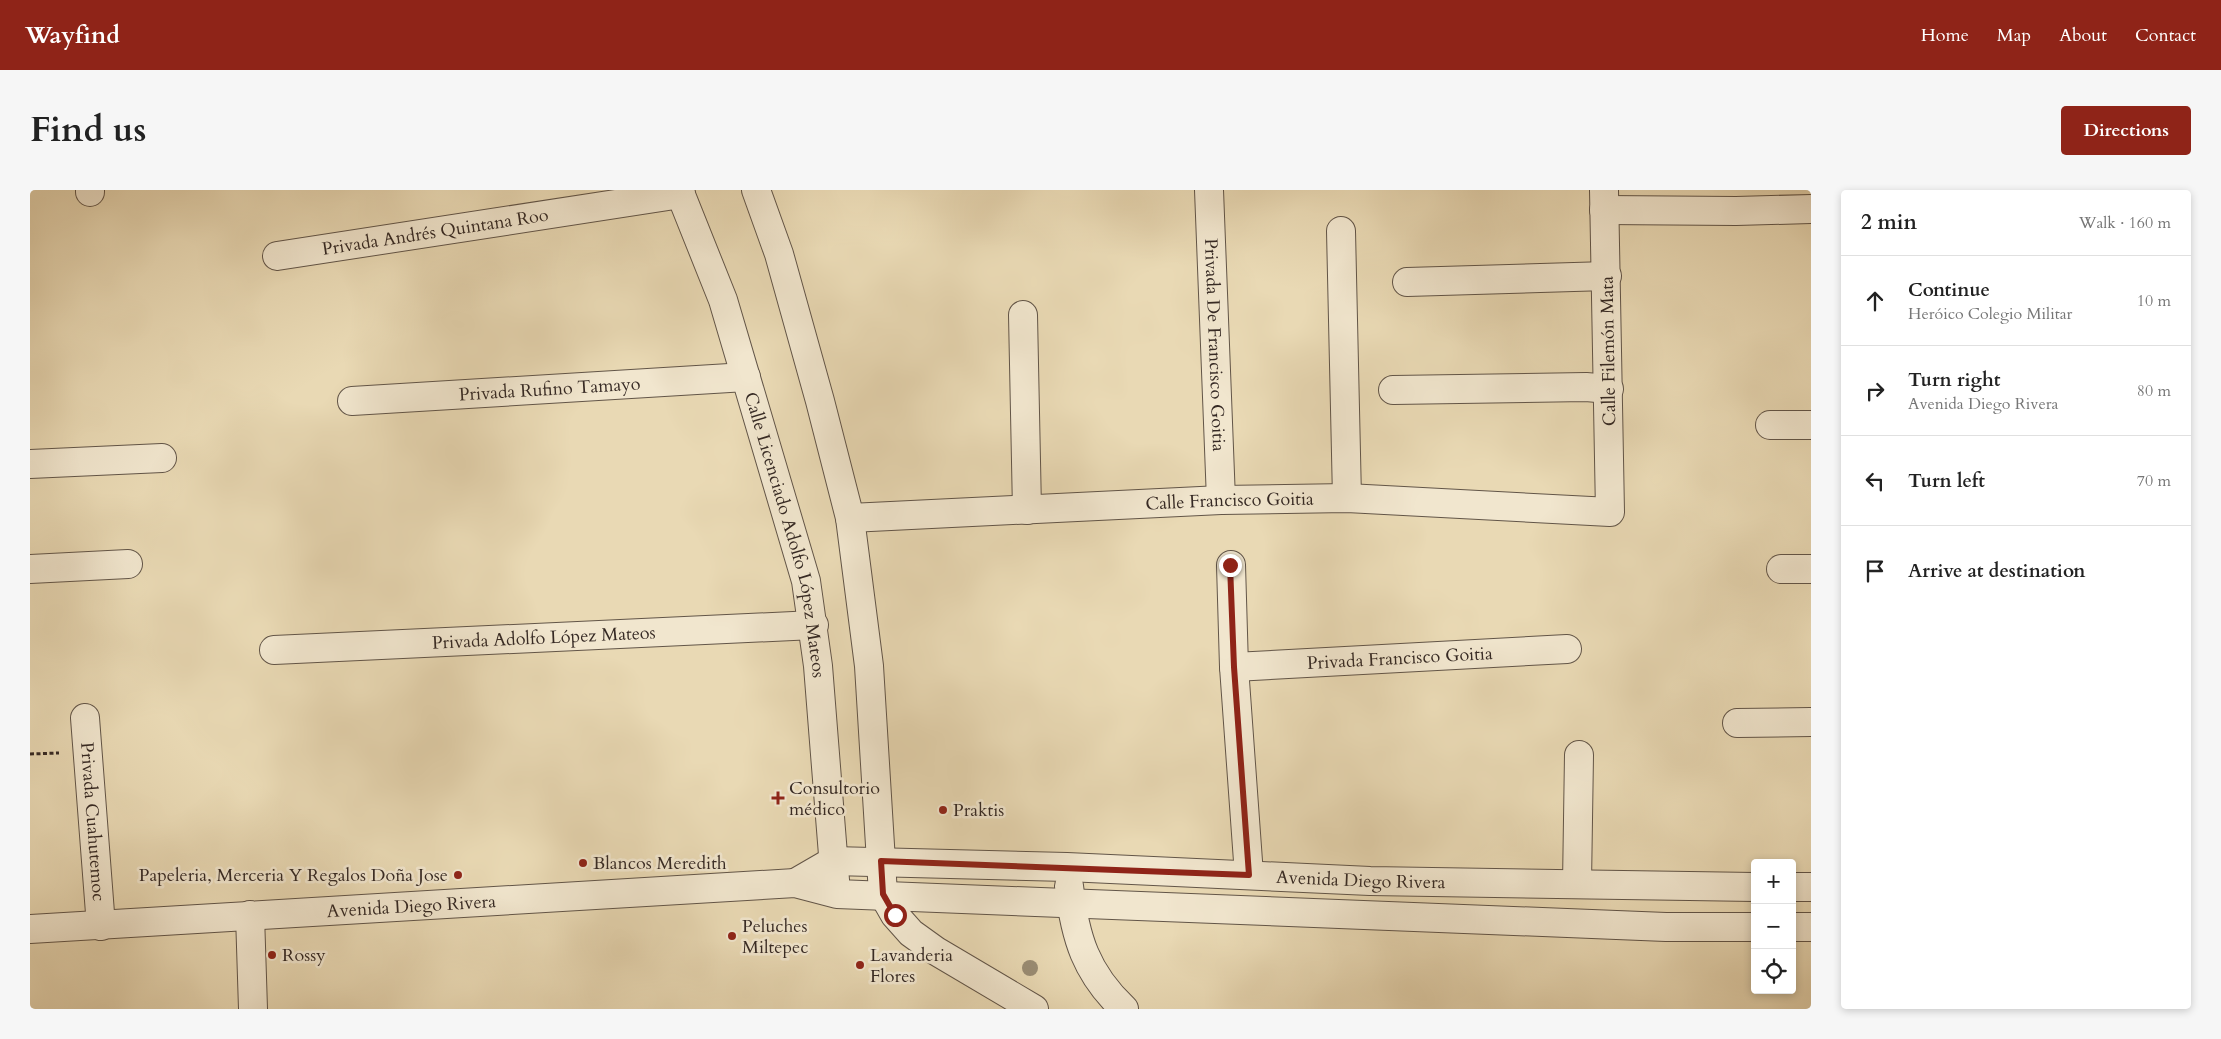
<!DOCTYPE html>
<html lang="en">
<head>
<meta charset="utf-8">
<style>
  body { margin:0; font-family:Cardo,serif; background:#f6f6f6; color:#222 }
  .controls { position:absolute; right:15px; bottom:15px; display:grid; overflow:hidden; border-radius:5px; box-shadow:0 2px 8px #0003 }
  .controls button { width:45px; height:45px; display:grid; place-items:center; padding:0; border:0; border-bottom:1px solid #e0e0e0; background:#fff; color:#222; font:25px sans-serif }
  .stop { position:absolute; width:15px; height:15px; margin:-11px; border:4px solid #8f2418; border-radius:50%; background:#fff }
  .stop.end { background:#8f2418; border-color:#fff; box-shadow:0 1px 5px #0008 }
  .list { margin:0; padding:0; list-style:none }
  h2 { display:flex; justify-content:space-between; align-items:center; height:65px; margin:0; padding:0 20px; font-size:21px }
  h2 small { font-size:16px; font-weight:400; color:#767676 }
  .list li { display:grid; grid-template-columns:32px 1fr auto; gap:15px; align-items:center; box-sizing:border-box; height:90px; padding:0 20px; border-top:1px solid #e0e0e0 }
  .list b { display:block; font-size:19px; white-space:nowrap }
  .list p { margin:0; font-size:16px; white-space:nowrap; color:#767676 }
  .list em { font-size:16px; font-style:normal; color:#767676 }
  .icon { flex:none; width:28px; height:28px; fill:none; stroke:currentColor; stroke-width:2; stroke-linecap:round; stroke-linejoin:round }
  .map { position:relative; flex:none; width:1781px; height:819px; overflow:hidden; border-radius:5px }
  header { display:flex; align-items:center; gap:30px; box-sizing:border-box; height:70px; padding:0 25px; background:#8f2418; color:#fff }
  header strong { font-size:24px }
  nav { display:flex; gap:28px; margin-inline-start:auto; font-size:18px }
  .intro { display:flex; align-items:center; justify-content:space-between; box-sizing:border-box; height:120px; padding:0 30px }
  h1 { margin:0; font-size:35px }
  .button { padding:12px 22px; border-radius:5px; background:#8f2418; color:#fff; font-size:18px; font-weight:700 }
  main { display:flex; gap:30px; padding:0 30px }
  aside { flex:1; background:#fff; border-radius:5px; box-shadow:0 2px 8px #0003 }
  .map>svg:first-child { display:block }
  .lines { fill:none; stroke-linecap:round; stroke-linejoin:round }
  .minor-casing { stroke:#625548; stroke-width:30 }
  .path { stroke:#352924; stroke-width:3; stroke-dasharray:4 2.5; stroke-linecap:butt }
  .minor { stroke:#f1e6ce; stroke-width:28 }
  .tree { fill:#9a8d75 }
  .route { stroke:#8f2418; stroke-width:6 }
  .poi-dot { fill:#8f2418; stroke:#f1e6ce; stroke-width:2 }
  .labels { text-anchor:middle; stroke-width:5; stroke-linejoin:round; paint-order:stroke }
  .street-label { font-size:18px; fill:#352924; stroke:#f1e6ce }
  .poi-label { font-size:18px; fill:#352924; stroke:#f1e6ce; text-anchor:start }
</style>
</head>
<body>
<header>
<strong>Wayfind</strong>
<nav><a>Home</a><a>Map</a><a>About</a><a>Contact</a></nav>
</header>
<div class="intro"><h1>Find us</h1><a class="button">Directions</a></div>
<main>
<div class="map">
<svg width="1781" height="819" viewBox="0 0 1781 819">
  <rect width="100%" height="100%" fill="#e9d9b4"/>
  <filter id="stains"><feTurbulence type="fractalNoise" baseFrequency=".004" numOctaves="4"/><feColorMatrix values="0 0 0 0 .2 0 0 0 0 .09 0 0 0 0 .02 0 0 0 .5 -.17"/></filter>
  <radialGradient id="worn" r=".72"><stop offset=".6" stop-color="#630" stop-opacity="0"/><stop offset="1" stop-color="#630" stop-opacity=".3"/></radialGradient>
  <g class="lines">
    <g class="minor-casing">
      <g id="minor">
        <path d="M60,0V2"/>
        <path id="s1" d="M649,0L693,110L776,391L788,476L805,690"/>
        <path d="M726,0L749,64L790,211L820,328L839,476L853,704L865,725L881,743L906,761L1004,819"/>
        <path id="s2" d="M1179,0L1191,310"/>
        <path d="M1574,20L1706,21L1781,19"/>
        <path d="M1311,41L1317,308"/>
        <path id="s3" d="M247,66L651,4"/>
        <path d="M1377,92L1577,86"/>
        <path d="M993,125L997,320"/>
        <path d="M1363,200L1556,197L1579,199"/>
        <path id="s4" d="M322,211L716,187"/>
        <path d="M1740,235H1781"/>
        <path d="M0,274L132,268"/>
        <path id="s5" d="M820,328L1191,310L1317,308L1580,322L1574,0"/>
        <path d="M1201,375L1204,477L1219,685"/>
        <path d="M0,379L98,374"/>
        <path d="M1751,379H1781"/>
        <path id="s6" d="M244,460L784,435"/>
        <path id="s7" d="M1204,477L1537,459"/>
        <path id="s8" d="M55,528L71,736"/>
        <path d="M1707,533L1781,532"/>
        <path id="s9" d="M765,693L803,671L1037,677L1340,691L1725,697"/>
        <path d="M1547,694L1549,565"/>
        <path d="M1039,696C1045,748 1056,783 1094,819"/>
        <path d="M1762,697H1781"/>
        <path d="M220,725L223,819"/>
        <path d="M1762,737H1781"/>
        <path id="s10" d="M0,739L765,693L807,704L1636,737H1725"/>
      </g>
    </g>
    <path class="path" d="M0,564L29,563"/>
    <use href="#minor" class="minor"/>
  </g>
  <circle class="tree" cx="1000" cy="778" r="8"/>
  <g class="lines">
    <path class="route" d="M865,725L853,704L851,671L1219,685L1204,477L1200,375"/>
  </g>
  <g class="poi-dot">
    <path d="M745.5 600.5h5v5h5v5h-5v5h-5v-5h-5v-5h5z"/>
    <circle cx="913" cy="620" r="5"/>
    <circle cx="553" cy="673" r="5"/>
    <circle cx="428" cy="685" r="5"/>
    <circle cx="702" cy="746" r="5"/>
    <circle cx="242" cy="765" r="5"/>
    <circle cx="830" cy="775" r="5"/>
  </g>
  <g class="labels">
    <g class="street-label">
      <text dy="6" stroke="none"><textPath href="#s3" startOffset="160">Privada Andrés Quintana Roo</textPath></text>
      <text dy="6" stroke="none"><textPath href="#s2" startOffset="155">Privada De Francisco Goitia</textPath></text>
      <text transform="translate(1578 161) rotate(-91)" y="6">Calle Filemón Mata</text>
      <text dy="6" stroke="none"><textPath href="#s4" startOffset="198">Privada Rufino Tamayo</textPath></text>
      <text dy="6" stroke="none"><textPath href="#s5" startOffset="380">Calle Francisco Goitia</textPath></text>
      <text dy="6" stroke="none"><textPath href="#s1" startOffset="362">Calle Licenciado Adolfo López Mateos</textPath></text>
      <text dy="6" stroke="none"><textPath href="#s6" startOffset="270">Privada Adolfo López Mateos</textPath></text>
      <text dy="6" stroke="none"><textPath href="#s7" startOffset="166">Privada Francisco Goitia</textPath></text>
      <text dy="6" stroke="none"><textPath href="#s8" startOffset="104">Privada Cuahutemoc</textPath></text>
      <text dy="6" stroke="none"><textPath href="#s9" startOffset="572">Avenida Diego Rivera</textPath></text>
      <text dy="6" stroke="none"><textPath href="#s10" startOffset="382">Avenida Diego Rivera</textPath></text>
    </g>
    <g class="poi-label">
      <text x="759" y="604">Consultorio<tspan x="759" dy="21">médico</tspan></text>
      <text x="923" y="626">Praktis</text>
      <text x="563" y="679">Blancos Meredith</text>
      <text x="418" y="691" text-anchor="end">Papeleria, Merceria Y Regalos Doña Jose</text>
      <text x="712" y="742">Peluches<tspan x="712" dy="21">Miltepec</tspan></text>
      <text x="252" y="771">Rossy</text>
      <text x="840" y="771">Lavanderia<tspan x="840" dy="21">Flores</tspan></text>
    </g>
  </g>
  <rect width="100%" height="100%" filter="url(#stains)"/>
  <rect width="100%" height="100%" fill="url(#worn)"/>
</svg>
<div class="controls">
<button>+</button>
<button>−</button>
<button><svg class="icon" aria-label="locate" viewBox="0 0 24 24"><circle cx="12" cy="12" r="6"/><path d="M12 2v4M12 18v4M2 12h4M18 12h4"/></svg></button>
</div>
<div class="stop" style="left:865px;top:725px"></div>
<div class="stop end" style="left:1200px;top:375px"></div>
</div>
<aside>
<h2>2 min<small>Walk · 160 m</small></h2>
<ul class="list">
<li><svg class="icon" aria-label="ahead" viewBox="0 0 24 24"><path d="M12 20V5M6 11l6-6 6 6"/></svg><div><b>Continue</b><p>Heróico Colegio Militar</p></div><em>10 m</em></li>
<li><svg class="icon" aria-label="right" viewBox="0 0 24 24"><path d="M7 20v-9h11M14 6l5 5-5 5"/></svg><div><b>Turn right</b><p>Avenida Diego Rivera</p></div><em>80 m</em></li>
<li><svg class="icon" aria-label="left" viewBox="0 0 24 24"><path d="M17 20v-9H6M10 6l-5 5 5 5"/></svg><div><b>Turn left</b></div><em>70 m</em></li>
<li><svg class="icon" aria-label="arrive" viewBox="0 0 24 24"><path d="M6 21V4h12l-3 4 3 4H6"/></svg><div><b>Arrive at destination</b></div></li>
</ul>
</aside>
</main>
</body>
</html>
